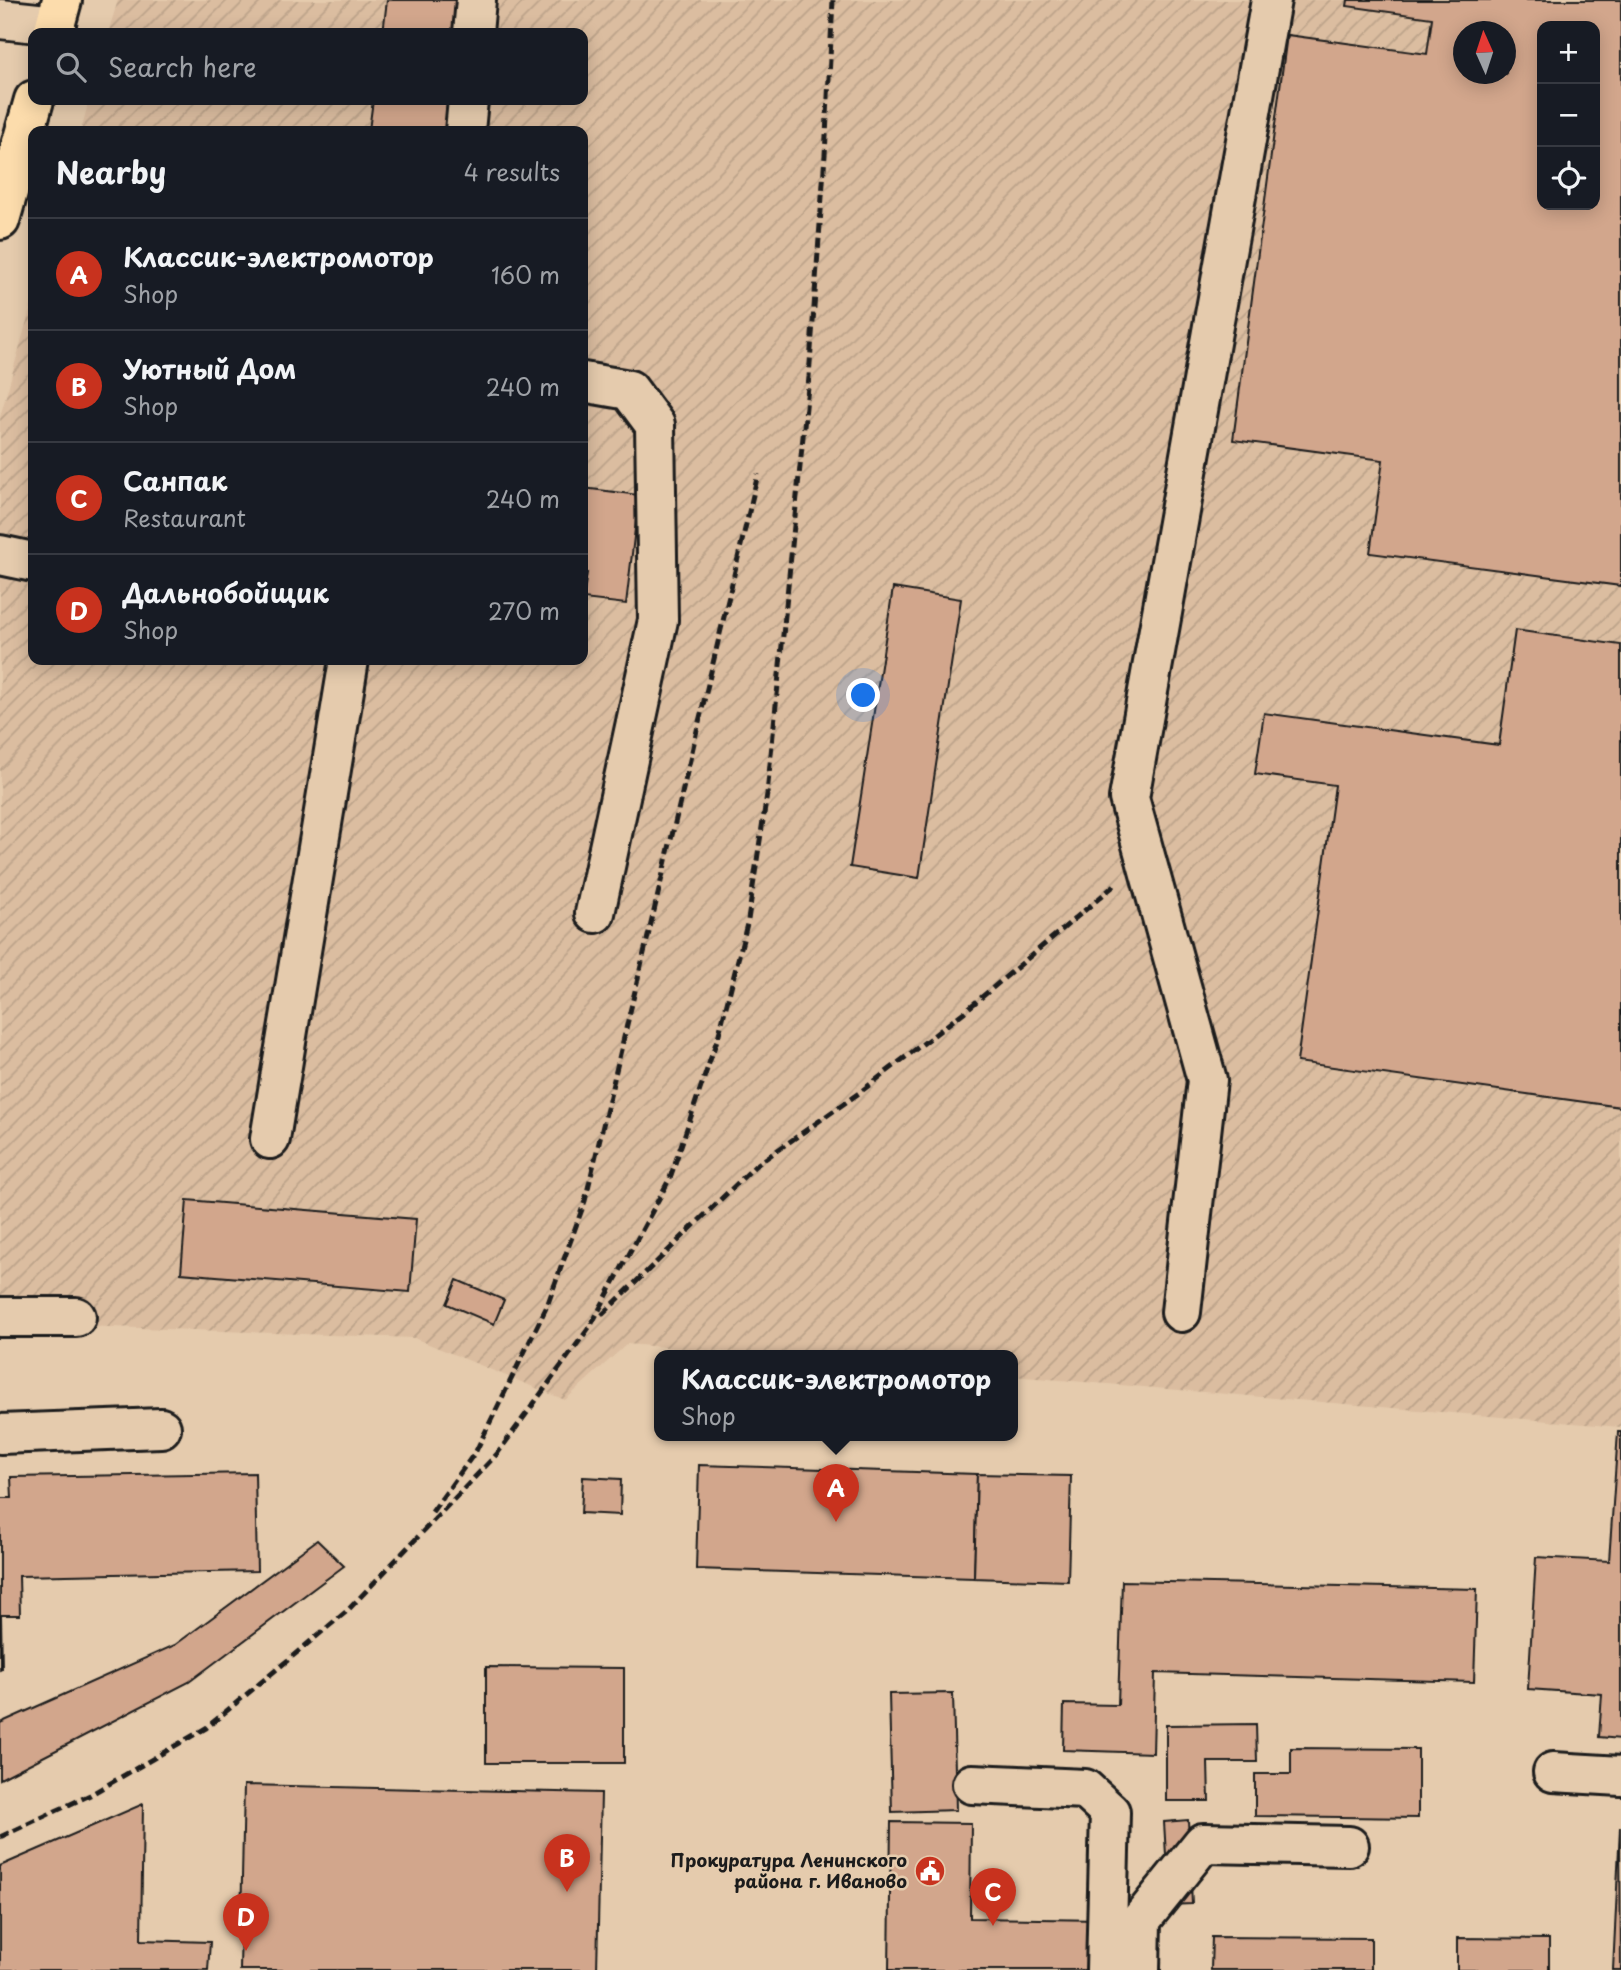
<!DOCTYPE html>
<html lang="en">
<head>
<meta charset="utf-8">
<style>
  body { margin:0; font-family:"Playpen Sans",sans-serif; background:#20242c; color:#f1f3f6 }
  .controls { position:absolute; right:21px; top:21px; display:grid; overflow:hidden; border-radius:14px; box-shadow:0 4px 18px #0003 }
  .controls button { width:63px; height:63px; display:grid; place-items:center; padding:0; border:0; border-bottom:2px solid #363941; background:#171b24; color:#f1f3f6; font:35px sans-serif }
  .compass { position:absolute; left:1453px; top:21px; width:63px; height:63px; border-radius:50%; background:#171b24; box-shadow:0 4px 18px #0003; rotate:357deg }
  .you { position:absolute; left:864px; top:696px; width:24px; height:24px; margin:-18px; border:5px solid #fff; border-radius:50%; background:#1a73e8; box-shadow:0 0 0 10px #1a73e833 }
  .badge { display:grid; place-items:center; width:46px; height:46px; border-radius:50%; background:#c8321e; color:#fff; font-size:23px; font-weight:700 }
  .pin { position:absolute; translate:-50% -58px; filter:drop-shadow(0 2px 4px #0008) }
  .pin::after { content:''; position:absolute; top:37px; width:24px; height:21px; background:inherit; clip-path:polygon(0 0,100% 0,50% 100%) }
  .popup { position:absolute; left:654px; top:1350px; width:364px; height:91px; box-sizing:border-box; display:grid; place-content:center; border-radius:14px; background:#171b24; filter:drop-shadow(0 2px 5px #0005); font-size:23px; white-space:nowrap; color:#9ea1a6 }
  .popup b { font-size:26px; color:#f1f3f6 }
  .popup::after { content:''; position:absolute; left:50%; top:100%; margin-left:-14px; border:14px solid transparent; border-top-color:#171b24 }
  .list { margin:0; padding:0; list-style:none }
  h2 { display:flex; justify-content:space-between; align-items:center; height:91px; margin:0; padding:0 28px; font-size:30px }
  h2 small { font-size:23px; font-weight:400; color:#9ea1a6 }
  .list li { display:grid; grid-template-columns:46px 1fr auto; gap:21px; align-items:center; box-sizing:border-box; height:112px; padding:0 28px; border-top:2px solid #363941 }
  .list b { display:block; font-size:26px; white-space:nowrap }
  .list p { margin:0; font-size:23px; white-space:nowrap; color:#9ea1a6 }
  .list em { font-size:23px; font-style:normal; color:#9ea1a6 }
  .icon { flex:none; width:38px; height:38px; fill:none; stroke:currentColor; stroke-width:2; stroke-linecap:round; stroke-linejoin:round }
  .map { position:relative; flex:none; width:1621px; height:1970px; overflow:hidden }
  .search { position:absolute; background:#171b24; box-shadow:0 4px 18px #0003; left:28px; top:28px; width:560px; height:77px; display:flex; align-items:center; gap:18px; box-sizing:border-box; padding:0 24px; border-radius:14px; color:#9ea1a6; font-size:26px }
  .panel { position:absolute; background:#171b24; box-shadow:0 4px 18px #0003; left:28px; top:126px; width:560px; height:539px; border-radius:14px }
  .map>svg:first-child { display:block }
  .industrial { fill:url(#industrial-furrows); fill-rule:evenodd }
  .building { fill:#d2a68c; stroke:#1c1c1c; stroke-width:2; fill-rule:evenodd }
  .lines { fill:none; stroke-linecap:round; stroke-linejoin:round }
  .minor-casing { stroke:#1c1c1c; stroke-width:44 }
  .major-casing { stroke:#1c1c1c; stroke-width:44 }
  .minor { stroke:#e5cbad; stroke-width:38 }
  .major { stroke:#fcdcac; stroke-width:38 }
  .rail { stroke:#1c1c1c; stroke-width:5; stroke-dasharray:10 5; stroke-linecap:butt }
  .labels { text-anchor:middle; stroke-width:5; stroke-linejoin:round; paint-order:stroke }
  .poi-label { font-size:18px; font-weight:bold; fill:#1c1c1c; stroke:#e5cbad; text-anchor:end }
</style>
</head>
<body>
<div class="map">
<svg width="1621" height="1970" viewBox="0 0 1621 1970">
  <defs>
    <pattern id="industrial-furrows" width="10" height="10" patternUnits="userSpaceOnUse" patternTransform="scale(1.75)"><rect width="10" height="10" fill="#dbbda0"/><path d="M-1 1l2-2M0 10L10 0M9 11l2-2" fill="none" stroke="#bba289"/></pattern>
  </defs>
  <rect width="100%" height="100%" fill="#e5cbad"/>
  <filter id="ink" filterUnits="userSpaceOnUse"><feTurbulence type="fractalNoise" baseFrequency=".0143" numOctaves="2"/><feDisplacementMap in="SourceGraphic" scale="14" xChannelSelector="R" yChannelSelector="G"/><feConvolveMatrix kernelMatrix="1 2 1 2 8 2 1 2 1" color-interpolation-filters="sRGB"/></filter>
  <g filter="url(#ink)">
    <path class="industrial" d="M118,0H1621V1427L1013,1376V1356H774L627,1344L565,1400L414,1338L0,1323V417L33,299V660H583V131H81L89,100H583V33H108ZM1542,26H1595V205H1542ZM1464,32H1506V74H1464Z"/>
    <g class="building">
      <path d="M387,0H487L483,33H383Z"/>
      <path d="M1348,0H1621V586L1370,553L1383,460L1233,440L1287,35L1427,54L1432,18L1347,6ZM1542,26H1595V205H1542ZM1464,32H1506V74H1464Z"/>
      <path d="M373,100H473L469,131L369,130Z"/>
      <path d="M583,488L639,495L626,604L583,599L587,573H583Z"/>
      <path d="M893,588L961,599L919,878L850,867Z"/>
      <path d="M1515,630L1621,645V1107L1297,1062L1335,785L1255,774L1264,713L1499,745Z"/>
      <path d="M187,1200L416,1219L410,1292L181,1273Z"/>
      <path d="M457,1280L504,1300L494,1324L447,1304Z"/>
      <path d="M1618,1432H1621V1739L1599,1737L1602,1694L1528,1689L1536,1557L1609,1561Z"/>
      <path d="M699,1465L977,1474L974,1578L696,1569Z"/>
      <path d="M255,1473L257,1571L19,1576L20,1615H1L2,1669L0,1670V1498H12L11,1477Z"/>
      <path d="M977,1474L1071,1476L1068,1581L974,1578Z"/>
      <path d="M583,1477L621,1479L620,1515L581,1513Z"/>
      <path d="M317,1540L344,1566L189,1682L0,1779V1723L175,1645Z"/>
      <path d="M1122,1581L1477,1589L1474,1682L1155,1673L1153,1753L1063,1750L1064,1704L1118,1705Z"/>
      <path d="M486,1667L624,1668V1763H486Z"/>
      <path d="M953,1693L956,1810L892,1812L889,1694Z"/>
      <path d="M1256,1724L1257,1762H1208L1209,1801H1166V1725Z"/>
      <path d="M1291,1748L1418,1749V1818L1255,1816V1774H1291Z"/>
      <path d="M244,1785L601,1793L597,1970H240Z"/>
      <path d="M143,1804L141,1940L210,1942L208,1970H0V1866Z"/>
      <path d="M1188,1820L1192,1904L1169,1905L1164,1822Z"/>
      <path d="M891,1822L971,1823L970,1918L1101,1920V1970H889Z"/>
      <path d="M1620,1827L1621,1970H1613Z"/>
      <path d="M1212,1937L1371,1938V1970H1211Z"/>
      <path d="M1457,1938L1549,1939V1970H1457Z"/>
    </g>
    <g class="lines">
      <g class="minor-casing">
        <g id="minor">
          <path d="M0,19L56,25"/>
          <path d="M473,33L476,0"/>
          <path d="M465,131L468,100"/>
          <path d="M583,382L629,390L655,425L658,620L595,913"/>
          <path d="M0,555L33,562"/>
          <path d="M270,1139L349,660"/>
          <path d="M1181,1312L1207,1080L1129,798L1271,0"/>
          <path d="M0,1317H76"/>
          <path d="M0,1434L161,1428"/>
          <path d="M1553,1772L1621,1776"/>
          <path d="M972,1784L1085,1789L1110,1812L1106,1970"/>
          <path d="M1140,1970L1141,1920L1203,1843L1349,1846"/>
        </g>
      </g>
      <g class="major-casing">
        <g id="major">
          <path d="M53,33L62,0"/>
          <path d="M0,220L34,100"/>
        </g>
      </g>
      <use href="#minor" class="minor"/>
      <use href="#major" class="major"/>
      <g class="rail">
        <path d="M602,1315L755,1166L859,1093L964,1012L1116,884"/>
        <path d="M432,1512L476,1451L547,1306L585,1201L758,474"/>
        <path d="M0,1837L90,1795L206,1728L347,1611L497,1454L591,1325L670,1178L719,1034L748,920L767,794L809,377L825,155L833,0"/>
      </g>
    </g>
  </g>
  <defs>
    <g id="civic-disc" transform="scale(1.575)"><circle r="9.5" fill="#c8321e" stroke="#e5cbad"/><path d="M-.6-6.5H3V-4.5H.6V-3L4-1V1h2V6H-6V1h2V-1L-.6-3ZM-1.2 2.5V6h2.4V2.5Z" fill="#fff"/></g>
  </defs>
  <g fill-rule="evenodd">
    <use href="#civic-disc" x="930" y="1871"/>
  </g>
  <g class="labels">
    <g class="poi-label">
      <text x="907" y="1867">Прокуратура Ленинского<tspan x="907" dy="21">района г. Иваново</tspan></text>
    </g>
  </g>
</svg>
<div class="controls">
<button>+</button>
<button>−</button>
<button><svg class="icon" aria-label="locate" viewBox="0 0 24 24"><circle cx="12" cy="12" r="6"/><path d="M12 2v4M12 18v4M2 12h4M18 12h4"/></svg></button>
</div>
<svg class="compass" viewBox="-18 -18 36 36"><path d="M0-13l5 13h-10z" fill="#e53935"/><path d="M0 13l5-13h-10z" fill="#9ea1a6"/></svg>
<div class="you"></div>
<div class="pin badge" style="left:836px;top:1522px">A</div>
<div class="popup"><b>Классик-электромотор</b>Shop</div>
<div class="pin badge" style="left:567px;top:1892px">B</div>
<div class="pin badge" style="left:993px;top:1926px">C</div>
<div class="pin badge" style="left:246px;top:1951px">D</div>
<div class="search"><svg class="icon" aria-label="search" viewBox="0 0 24 24"><circle cx="10" cy="10" r="6"/><path d="M15 15l6 6"/></svg>Search here</div>
<section class="panel">
<h2>Nearby<small>4 results</small></h2>
<ul class="list">
<li><span class="badge">A</span><div><b>Классик-электромотор</b><p>Shop</p></div><em>160 m</em></li>
<li><span class="badge">B</span><div><b>Уютный Дом</b><p>Shop</p></div><em>240 m</em></li>
<li><span class="badge">C</span><div><b>Санпак</b><p>Restaurant</p></div><em>240 m</em></li>
<li><span class="badge">D</span><div><b>Дальнобойщик</b><p>Shop</p></div><em>270 m</em></li>
</ul>
</section>
</div>
</body>
</html>
